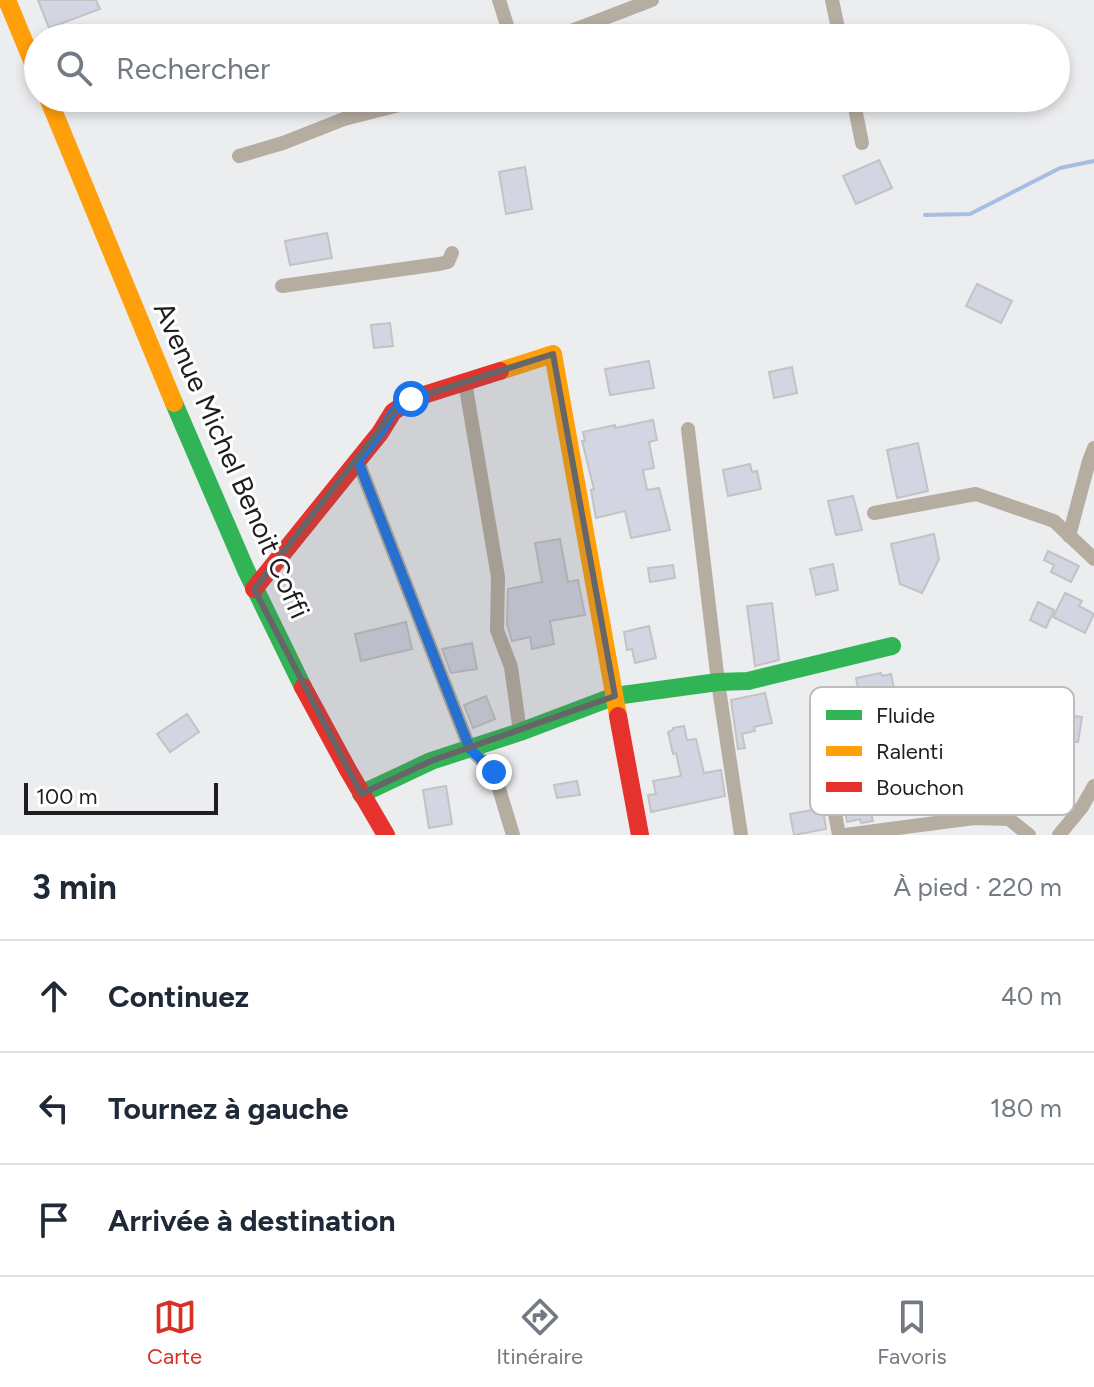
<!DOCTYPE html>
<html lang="fr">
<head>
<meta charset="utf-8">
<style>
  body { margin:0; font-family:Figtree,sans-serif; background:#f6f6f7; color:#1f2937 }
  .scale { position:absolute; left:24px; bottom:20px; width:194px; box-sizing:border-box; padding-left:8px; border:4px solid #1e1e20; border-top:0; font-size:22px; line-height:28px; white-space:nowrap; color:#1e1e20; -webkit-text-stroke:6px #fff; paint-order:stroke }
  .stop { position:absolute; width:24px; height:24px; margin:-18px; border:6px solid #1a73e8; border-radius:50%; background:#fff }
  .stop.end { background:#1a73e8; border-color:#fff; box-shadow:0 2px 8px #0008 }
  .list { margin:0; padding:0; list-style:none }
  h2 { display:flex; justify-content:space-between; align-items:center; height:104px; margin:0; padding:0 32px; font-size:34px }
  h2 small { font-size:26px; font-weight:400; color:#747a83 }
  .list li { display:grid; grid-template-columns:52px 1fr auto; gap:24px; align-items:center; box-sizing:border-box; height:112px; padding:0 32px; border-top:2px solid #e0e1e3 }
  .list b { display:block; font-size:30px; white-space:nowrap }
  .list em { font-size:26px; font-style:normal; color:#747a83 }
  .icon { flex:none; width:44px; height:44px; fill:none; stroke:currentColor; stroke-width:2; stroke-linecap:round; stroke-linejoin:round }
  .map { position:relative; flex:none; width:1094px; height:835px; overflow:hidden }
  .search { position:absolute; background:#fff; box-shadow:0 4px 12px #0003; left:24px; right:24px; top:24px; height:88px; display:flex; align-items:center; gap:20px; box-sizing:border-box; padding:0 28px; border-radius:44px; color:#747a83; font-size:30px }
  .sheet { height:440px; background:#fff }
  nav { display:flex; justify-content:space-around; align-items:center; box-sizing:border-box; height:112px; border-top:2px solid #e0e1e3; background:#fff; font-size:22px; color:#747a83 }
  nav a { display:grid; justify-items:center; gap:4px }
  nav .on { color:#d93025 }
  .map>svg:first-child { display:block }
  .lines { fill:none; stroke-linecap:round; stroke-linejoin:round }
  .stream { stroke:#a6bee3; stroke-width:4 }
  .building { fill:#d3d5e2; stroke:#c2c3c4; stroke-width:2 }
  .street { stroke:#b6ada1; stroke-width:14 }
  .fast { stroke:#30b455; stroke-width:18 }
  .slow { stroke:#ff9f0a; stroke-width:18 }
  .jam { stroke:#e5322d; stroke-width:18 }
  .route { stroke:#1a73e8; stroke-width:10 }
  .marked { fill:#666668; fill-opacity:0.2; stroke:#666668; stroke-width:6; stroke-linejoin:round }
  .labels { text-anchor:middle; stroke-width:6; stroke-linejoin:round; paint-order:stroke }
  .street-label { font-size:28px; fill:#1e1e20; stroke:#fff }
  .key { fill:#fff; stroke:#bcbcbc; stroke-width:2 }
  .key-label { font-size:22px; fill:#1e1e20 }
</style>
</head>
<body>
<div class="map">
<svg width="1094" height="835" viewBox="0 0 1094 835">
  <rect width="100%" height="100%" fill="#ecedef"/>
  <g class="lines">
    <path class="stream" d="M925,215L970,214L1060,168L1094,161"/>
  </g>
  <g class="building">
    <path d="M38,0H96L100,9L49,28Z"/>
    <path d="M879,160L892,188L856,204L843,176Z"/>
    <path d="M525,167L532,209L506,214L499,172Z"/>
    <path d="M327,233L332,258L290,265L285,241Z"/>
    <path d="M977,284L1012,301L1001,323L966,306Z"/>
    <path d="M390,323L393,346L374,348L371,325Z"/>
    <path d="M649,361L654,388L610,395L605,369Z"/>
    <path d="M792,367L797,393L774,398L769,372Z"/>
    <path d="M653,420L657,440L649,442L654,468L643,470L647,490L659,488L670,530L631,538L625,511L596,518L591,490L594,489L582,441H585L583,432L615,425V428Z"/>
    <path d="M918,443L928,491L897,498L887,450Z"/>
    <path d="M750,464L752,472L757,471L761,489L728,496L723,470Z"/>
    <path d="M853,496L862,530L836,535L828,501Z"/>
    <path d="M934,534L939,559L922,593L900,584L891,544Z"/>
    <path d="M560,539L568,582L578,580L585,615L550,621L554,644L532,649L530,637L512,641L507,624L508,589L542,582L535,543Z"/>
    <path d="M1048,551L1079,566L1071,582L1051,572L1054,565L1044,560Z"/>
    <path d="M833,564L838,590L816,595L810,569Z"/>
    <path d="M673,565L675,578L650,582L648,568Z"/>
    <path d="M1065,593L1082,601L1079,606L1094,614L1085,633L1053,617Z"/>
    <path d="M1038,602L1054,610L1046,628L1030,620Z"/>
    <path d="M772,603L779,660L755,666L747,606Z"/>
    <path d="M406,622L412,649L361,661L355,634Z"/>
    <path d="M649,626L656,658L635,663L632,649L627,650L624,632Z"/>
    <path d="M472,643L477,669L451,673L442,649Z"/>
    <path d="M881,673L882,676L891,674L896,699L862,706L856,678Z"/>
    <path d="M765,693L772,723L754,727L755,731L742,734L745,748L738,749L731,700Z"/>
    <path d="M486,696L495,719L473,728L464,705Z"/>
    <path d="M187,714L199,732L170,752L157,734Z"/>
    <path d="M1062,714L1082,717L1078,742L1043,737L1045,724L1061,726Z"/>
    <path d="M684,726L687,740L696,739L704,773L721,770L725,796L651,812L648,795L656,794L653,781L681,776L676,753L673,754L668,732L673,730V728Z"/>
    <path d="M879,762L886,798L868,801L873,821L861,823L860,819L847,822L845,810L850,809L844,780L839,781L837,768L846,766L847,768Z"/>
    <path d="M577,781L580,795L557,798L554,785Z"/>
    <path d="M446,786L452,824L429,828L423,790Z"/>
    <path d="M823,808L826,829L794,835L790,814Z"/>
  </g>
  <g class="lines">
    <g class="street">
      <path d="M499,0L511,38"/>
      <path d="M832,0L840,38"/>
      <path d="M553,38L652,0"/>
      <path d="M853,98L862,143"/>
      <path d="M239,156L283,143L344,119L427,98"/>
      <path d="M282,286L439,264L448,262L452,253"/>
      <path d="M465,382L498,577L497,630L511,667L520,732"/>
      <path d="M688,429L718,682L741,835"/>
      <path d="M358,461L470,749L494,772L513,835"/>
      <path d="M874,513L976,494L1054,521L1094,559"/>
      <path d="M1069,536L1089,461L1094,448"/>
      <path d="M823,749L839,835"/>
      <path d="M845,835L974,818L1009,819L1029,835"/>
      <path d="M1059,835L1082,807L1094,786"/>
    </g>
    <g class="fast">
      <path d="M174,403L246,570L303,687"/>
      <path d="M361,794L431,761L520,732L615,696L718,682L748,681L892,646"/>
    </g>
    <g class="slow">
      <path d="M7,0L38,75"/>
      <path d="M48,98L174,403"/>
      <path d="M500,371L553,354L618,716"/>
    </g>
    <g class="jam">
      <path d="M254,589L380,433L393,412L411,399L500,371"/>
      <path d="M303,687L348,770L386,835"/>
      <path d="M618,716L640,835"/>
    </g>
  </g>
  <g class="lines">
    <path class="route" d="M411,399L393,412L380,433L358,461L470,749L494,772"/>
  </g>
  <path class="marked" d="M553,354L615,696L431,761L361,794L254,589L393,412L411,399Z"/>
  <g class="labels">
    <g class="street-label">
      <text transform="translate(232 460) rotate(66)" y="10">Avenue Michel Benoit Coffi</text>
    </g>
  </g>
  <rect x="810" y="687" width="264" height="128" rx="12" class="key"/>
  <rect x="826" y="710" width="36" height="10" fill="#30b455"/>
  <rect x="826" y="746" width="36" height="10" fill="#ff9f0a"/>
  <rect x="826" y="782" width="36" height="10" fill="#e5322d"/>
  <g class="key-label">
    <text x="876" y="723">Fluide</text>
    <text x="876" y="759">Ralenti</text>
    <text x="876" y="795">Bouchon</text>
  </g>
</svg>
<div class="scale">100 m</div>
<div class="stop" style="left:411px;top:399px"></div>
<div class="stop end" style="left:494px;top:772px"></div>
<div class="search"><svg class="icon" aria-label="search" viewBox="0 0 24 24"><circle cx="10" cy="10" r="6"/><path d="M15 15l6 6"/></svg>Rechercher</div>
</div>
<section class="sheet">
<h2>3 min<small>À pied · 220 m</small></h2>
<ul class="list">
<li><svg class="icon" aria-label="ahead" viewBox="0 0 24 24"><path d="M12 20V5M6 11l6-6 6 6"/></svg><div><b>Continuez</b></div><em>40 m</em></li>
<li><svg class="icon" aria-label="left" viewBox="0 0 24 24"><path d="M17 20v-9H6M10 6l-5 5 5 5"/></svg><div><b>Tournez à gauche</b></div><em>180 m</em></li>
<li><svg class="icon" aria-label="arrive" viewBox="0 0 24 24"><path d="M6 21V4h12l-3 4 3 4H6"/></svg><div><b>Arrivée à destination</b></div></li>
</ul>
</section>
<nav>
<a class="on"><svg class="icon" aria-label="map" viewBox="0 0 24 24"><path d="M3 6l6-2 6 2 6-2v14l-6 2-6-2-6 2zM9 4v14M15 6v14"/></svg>Carte</a>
<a><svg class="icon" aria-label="directions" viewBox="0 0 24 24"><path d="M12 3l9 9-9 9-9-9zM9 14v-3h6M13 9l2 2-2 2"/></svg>Itinéraire</a>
<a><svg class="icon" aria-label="saved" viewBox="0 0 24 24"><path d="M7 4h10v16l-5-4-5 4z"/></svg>Favoris</a>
</nav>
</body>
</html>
